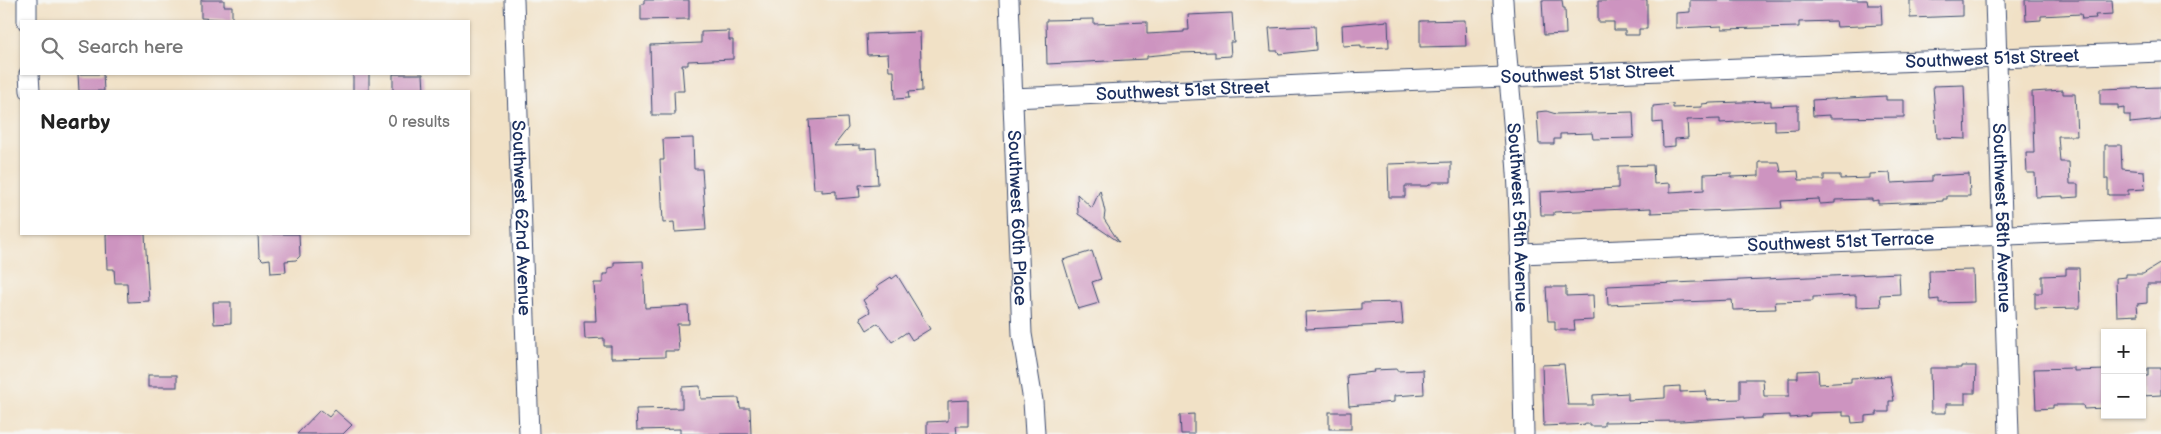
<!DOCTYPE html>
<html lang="en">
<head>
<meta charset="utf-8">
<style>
  body { margin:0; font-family:"Balsamiq Sans",sans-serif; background:#f2f2f2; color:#222 }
  .controls { position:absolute; right:15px; bottom:15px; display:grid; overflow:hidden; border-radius:0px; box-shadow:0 1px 4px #0004 }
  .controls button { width:45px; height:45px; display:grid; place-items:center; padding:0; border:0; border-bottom:1px solid #e0e0e0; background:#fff; color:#222; font:25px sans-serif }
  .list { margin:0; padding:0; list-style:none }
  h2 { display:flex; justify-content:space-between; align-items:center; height:65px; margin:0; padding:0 20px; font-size:21px }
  h2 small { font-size:16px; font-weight:400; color:#767676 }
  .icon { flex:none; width:28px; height:28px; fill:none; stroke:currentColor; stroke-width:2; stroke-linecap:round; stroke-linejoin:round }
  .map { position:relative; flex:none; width:2161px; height:434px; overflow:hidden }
  .search { position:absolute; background:#fff; box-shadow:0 1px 4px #0004; left:20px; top:20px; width:450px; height:55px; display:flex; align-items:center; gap:12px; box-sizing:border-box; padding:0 18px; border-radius:0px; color:#767676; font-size:19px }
  .panel { position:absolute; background:#fff; box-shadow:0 1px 4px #0004; left:20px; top:90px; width:450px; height:145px; border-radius:0px }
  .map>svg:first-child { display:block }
  .building { fill:#cd94c0 }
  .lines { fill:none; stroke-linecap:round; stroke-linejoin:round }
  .minor-casing { stroke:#3b4a6e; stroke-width:21 }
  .minor { stroke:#fff; stroke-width:19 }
  .labels { text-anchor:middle; stroke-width:4.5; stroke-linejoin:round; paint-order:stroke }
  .street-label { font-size:18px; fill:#1b2f5e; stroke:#f6f6f2 }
</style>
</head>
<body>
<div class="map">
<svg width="2161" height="434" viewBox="0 0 2161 434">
  <rect width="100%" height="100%" fill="#f6f6f2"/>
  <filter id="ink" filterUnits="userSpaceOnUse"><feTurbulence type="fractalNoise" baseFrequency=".02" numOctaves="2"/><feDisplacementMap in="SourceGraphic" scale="10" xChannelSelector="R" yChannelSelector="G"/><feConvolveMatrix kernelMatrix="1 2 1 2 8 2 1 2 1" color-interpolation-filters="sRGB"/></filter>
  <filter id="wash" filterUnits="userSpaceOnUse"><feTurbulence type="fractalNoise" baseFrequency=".0096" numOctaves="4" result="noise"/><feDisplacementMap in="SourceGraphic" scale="20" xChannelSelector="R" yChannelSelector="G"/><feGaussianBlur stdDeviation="1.12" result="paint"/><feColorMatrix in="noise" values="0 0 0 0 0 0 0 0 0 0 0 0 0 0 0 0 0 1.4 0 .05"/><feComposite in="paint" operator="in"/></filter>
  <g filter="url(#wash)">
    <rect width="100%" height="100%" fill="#f1e1c6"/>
    <g id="blocks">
      <g class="building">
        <path d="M201,0H224V6H232V20L201,18Z"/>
        <path d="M644,0H689V19L641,20V4H644Z"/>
        <path d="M1542,0H1562L1563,8H1565L1566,34L1544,35Z"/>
        <path d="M1647,0V29H1639V35H1625V30H1614V22H1598V1Z"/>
        <path d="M1690,0H1867L1868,5H1881L1882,25L1837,27L1836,21L1799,22V27L1722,29V26L1676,28V13L1690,12Z"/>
        <path d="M1910,0H1962V16L1910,18Z"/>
        <path d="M2025,0H2112L2113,14L2095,15L2096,18L2082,19L2081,14L2041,16V20L2026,21Z"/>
        <path d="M1232,13L1234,42H1230L1231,56L1215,57V52L1178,53L1147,56V59L1047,64L1046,20L1094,19V24L1147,22V34L1184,32V30H1189L1188,15Z"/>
        <path d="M1465,20L1466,46L1420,47V21Z"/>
        <path d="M1388,21L1389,47L1361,48V45L1343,46L1342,25Z"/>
        <path d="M1315,26L1316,50L1279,54L1278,51H1271L1269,28Z"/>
        <path d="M729,31V40H733V59L688,61V65H682L684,91H674L675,115H652L650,45L701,43V32Z"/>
        <path d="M920,32L922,91L908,92L909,98L895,99L894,71H889L888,54L867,55L866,34Z"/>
        <path d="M78,74H103L104,91H79Z"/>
        <rect x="353" y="74" width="16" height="17"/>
        <path d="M393,74H423L424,91H393Z"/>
        <path d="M1964,85L1966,139L1937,138L1933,86Z"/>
        <path d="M2161,87V120L2130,123V115H2124V108L2118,109V105H2100V89Z"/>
        <path d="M2063,90V94H2075L2077,136H2058L2060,162H2069L2070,184H2078V197L2063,198V196L2036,197L2035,173H2027L2026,153H2034L2032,92Z"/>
        <path d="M1886,96V100H1904V117L1830,118V115L1813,116L1812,100Z"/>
        <path d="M1771,101V106L1798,105V130L1775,131V120L1720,123V119L1687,120L1688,138L1675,139V146L1663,147L1662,122L1653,123V106L1673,104V108L1702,107V104L1711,103Z"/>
        <path d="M1546,111L1556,114L1633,112L1634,134L1633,138L1593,139L1592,133L1560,134V139H1554V144H1539L1537,112Z"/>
        <path d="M847,118L848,128L834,146L860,145V149L876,148L878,184L859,185L860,197L836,199V191L822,192V189H814L809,120Z"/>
        <path d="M693,138L694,169H702L706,230L675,232L674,222L663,223L660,160H664L663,139Z"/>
        <path d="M2105,145H2121L2122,169L2144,171L2145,189L2128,190V195H2108V179H2105Z"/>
        <path d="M1451,162V182H1433L1428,186H1405V197H1389L1388,164Z"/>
        <path d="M1759,162H1779L1781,172L1798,171L1799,180H1824V175H1840V179L1869,178V174L1890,173L1891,183L1932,181V176L1969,174L1970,196H1947V199H1943V201L1928,202L1878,204V200L1872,201V199L1835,200V203L1820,204L1819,199L1781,201L1782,208L1651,213V208L1554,212V215H1541L1540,192L1618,188V166L1653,165L1654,184L1670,183V192L1704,190V174L1731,173V177L1759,176Z"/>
        <path d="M1100,190L1105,212L1104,219L1119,242L1078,214L1077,194L1092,208Z"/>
        <path d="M106,234H145L149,301L128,302L127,283H115L114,269H107Z"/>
        <path d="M258,234H299L300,256L296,260L285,261L286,272L271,273L270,259L263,260L259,256Z"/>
        <path d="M1092,251L1101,279L1092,282L1099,303L1078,309L1063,260Z"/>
        <path d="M643,261L645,308L688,306L689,324H677L679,351H665V357L611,358V346H604V338L585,339L584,321H596L594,283H603V274H608V268L614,267V262Z"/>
        <path d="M2161,263V284H2147V303L2137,304L2138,315L2117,316L2116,278L2126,277V274H2143Z"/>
        <path d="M2066,268H2079L2080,308L2035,309V293H2042V276L2066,275Z"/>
        <path d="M1973,270L1974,302L1939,303V299L1930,300L1929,271Z"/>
        <path d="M1899,273L1900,294L1880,295L1881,306L1856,307V295L1813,297V301L1775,302L1776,309L1733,310L1732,300L1608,305L1607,286Z"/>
        <path d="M897,275L930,329L912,340L907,332L892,342L878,323L867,330L860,318L870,312L863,300L879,289L877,286L891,277L892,279Z"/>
        <path d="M1546,287H1566V296L1593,295L1594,320L1574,321L1575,330H1555V321H1548Z"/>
        <path d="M213,302H231V323L214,324Z"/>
        <path d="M1401,302L1403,324L1306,329L1305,312L1361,309V303Z"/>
        <path d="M1564,364L1568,405H1593V395L1628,393V400L1665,398V387L1680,386V392L1706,391L1707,400L1740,399V379H1763L1764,396H1789V378H1798V371L1818,370L1819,384L1851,382V378L1890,376L1894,401H1889V412H1877V415L1865,416V422L1852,423L1851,416H1843V412L1810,413V416L1790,418V415L1762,416V418L1744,419V417L1681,421L1604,422V426H1590V424L1544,426L1542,365Z"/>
        <path d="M1961,366H1976L1975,393H1965V404H1946V413H1931L1930,368H1961Z"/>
        <path d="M2074,368V371L2105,370V408L2084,409L2083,405H2053V408L2036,409L2034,369Z"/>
        <path d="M2148,368H2161V395L2142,396V376H2148Z"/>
        <path d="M1397,369V371L1423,370L1424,394L1394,396V402L1349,406L1347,375L1374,372L1373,370Z"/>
        <rect x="148" y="375" width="29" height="12"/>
        <path d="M700,386L701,399L739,398L740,408H750L751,434H680V429L637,430L636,409L682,408V387Z"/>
        <path d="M968,400V426H956L957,434H927V422L948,421V401Z"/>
        <path d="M320,410L329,417L335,410L352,425L343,434H297Z"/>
        <rect x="1329" y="412" width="22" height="17"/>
        <path d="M1194,414V434H1181L1180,415Z"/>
      </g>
    </g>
  </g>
  <g filter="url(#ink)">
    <use href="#blocks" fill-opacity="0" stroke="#3b4a6e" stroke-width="1"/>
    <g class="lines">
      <g class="minor-casing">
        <g id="minor">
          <path d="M27,0V21"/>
          <path id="s1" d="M514,0L529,434"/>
          <path id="s2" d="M1009,0L1022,334L1033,401L1035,434"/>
          <path id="s3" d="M1503,0C1506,64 1515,126 1518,190C1522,271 1522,353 1524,434"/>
          <path id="s4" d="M1995,0L2009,434"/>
          <path d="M29,74L30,91"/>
          <path id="s5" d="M1013,98L1345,83L2161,52"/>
          <path id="s6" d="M1520,254L2161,229"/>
        </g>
      </g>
      <use href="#minor" class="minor"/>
    </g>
  </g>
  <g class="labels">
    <g class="street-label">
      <text dy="6" stroke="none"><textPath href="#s5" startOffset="980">Southwest 51st Street</textPath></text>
      <text dy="6" stroke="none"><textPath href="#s5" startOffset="575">Southwest 51st Street</textPath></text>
      <text dy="6" stroke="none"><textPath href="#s5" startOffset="170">Southwest 51st Street</textPath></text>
      <text dy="6" stroke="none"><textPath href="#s1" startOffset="218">Southwest 62nd Avenue</textPath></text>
      <text dy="6" stroke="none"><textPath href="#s3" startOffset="218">Southwest 59th Avenue</textPath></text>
      <text dy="6" stroke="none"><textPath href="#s4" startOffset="218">Southwest 58th Avenue</textPath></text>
      <text dy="6" stroke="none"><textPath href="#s2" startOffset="218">Southwest 60th Place</textPath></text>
      <text dy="6" stroke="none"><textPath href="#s6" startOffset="321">Southwest 51st Terrace</textPath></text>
    </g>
  </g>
</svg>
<div class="controls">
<button>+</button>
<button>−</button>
</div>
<div class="search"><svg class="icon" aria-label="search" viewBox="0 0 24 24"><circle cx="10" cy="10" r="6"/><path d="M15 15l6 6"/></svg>Search here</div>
<section class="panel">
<h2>Nearby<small>0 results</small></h2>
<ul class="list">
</ul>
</section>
</div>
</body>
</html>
